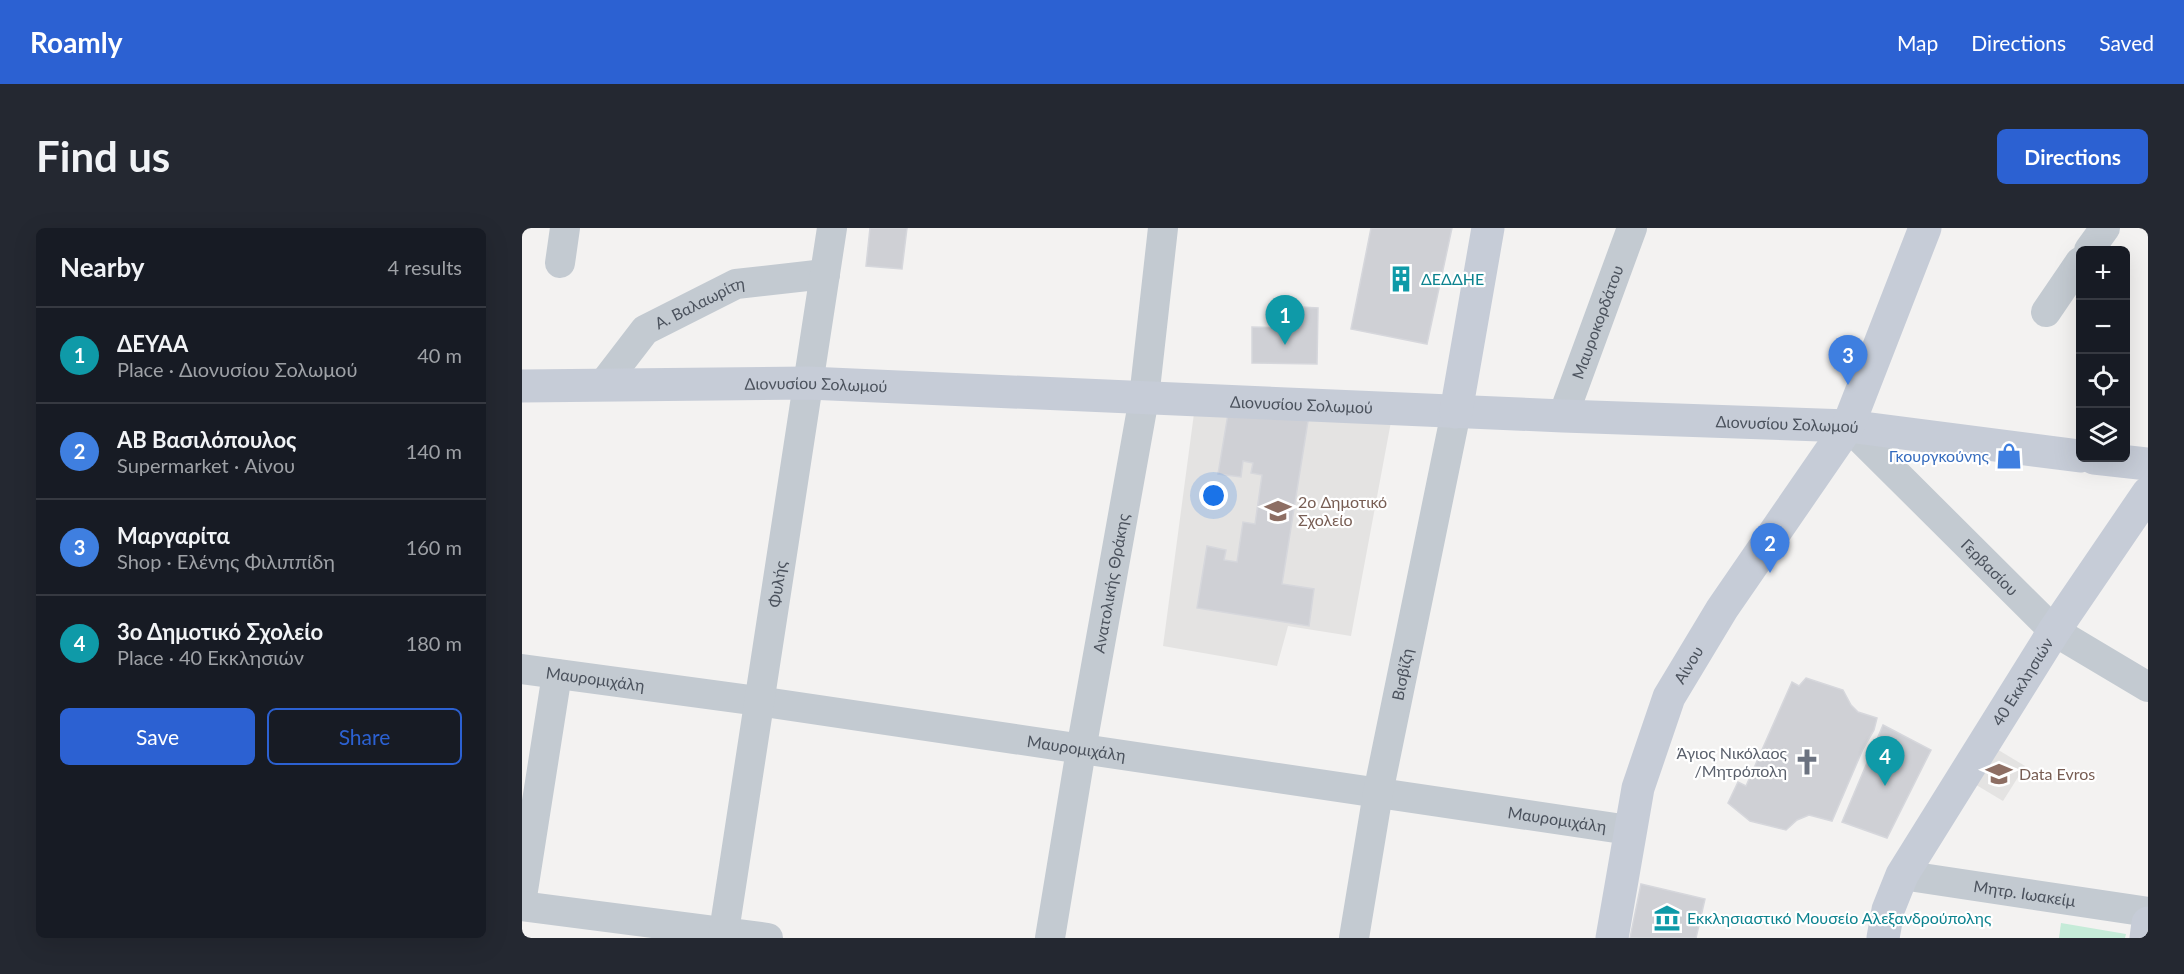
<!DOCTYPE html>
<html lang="en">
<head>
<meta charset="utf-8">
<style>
  body { margin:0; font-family:Lato,sans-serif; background:#242831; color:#f1f3f6 }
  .controls { position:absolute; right:18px; top:18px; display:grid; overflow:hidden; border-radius:9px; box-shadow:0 6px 24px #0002 }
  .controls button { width:54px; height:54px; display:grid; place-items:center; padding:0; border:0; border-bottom:2px solid #363941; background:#171b24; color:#f1f3f6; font:30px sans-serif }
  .you { position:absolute; left:692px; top:268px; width:21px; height:21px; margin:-15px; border:4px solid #fff; border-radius:50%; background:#1a73e8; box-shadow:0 0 0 9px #1a73e833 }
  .badge { display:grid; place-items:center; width:39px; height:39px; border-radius:50%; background:#2c61d2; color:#fff; font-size:20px; font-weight:700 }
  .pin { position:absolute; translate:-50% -50px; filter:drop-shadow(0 2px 3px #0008) }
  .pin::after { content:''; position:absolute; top:32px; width:21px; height:18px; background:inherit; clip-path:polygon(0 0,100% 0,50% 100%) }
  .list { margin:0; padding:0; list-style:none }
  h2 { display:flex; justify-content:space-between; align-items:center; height:78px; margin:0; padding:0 24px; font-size:26px }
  h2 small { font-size:20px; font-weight:400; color:#9ea1a6 }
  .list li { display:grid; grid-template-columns:39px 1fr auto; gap:18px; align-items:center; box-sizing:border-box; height:96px; padding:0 24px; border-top:2px solid #363941 }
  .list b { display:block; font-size:22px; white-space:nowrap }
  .list p { margin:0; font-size:20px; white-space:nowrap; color:#9ea1a6 }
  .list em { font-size:20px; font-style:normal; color:#9ea1a6 }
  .actions { display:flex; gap:12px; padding:18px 24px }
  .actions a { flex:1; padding:14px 0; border:2px solid #2c61d2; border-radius:9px; text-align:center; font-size:21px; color:#2c61d2 }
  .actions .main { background:#2c61d2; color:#fff }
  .icon { flex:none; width:33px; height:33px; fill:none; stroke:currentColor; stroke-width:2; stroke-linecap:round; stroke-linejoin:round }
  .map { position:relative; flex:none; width:1626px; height:710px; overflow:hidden; border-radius:9px }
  header { display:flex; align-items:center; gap:36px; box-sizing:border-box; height:84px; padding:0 30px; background:#2c61d2; color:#fff }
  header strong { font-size:28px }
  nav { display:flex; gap:33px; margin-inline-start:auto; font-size:21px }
  .intro { display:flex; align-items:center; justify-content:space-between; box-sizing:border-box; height:144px; padding:0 36px }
  h1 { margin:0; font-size:42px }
  .button { padding:15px 27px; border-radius:9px; background:#2c61d2; color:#fff; font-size:21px; font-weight:700 }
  main { display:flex; gap:36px; padding:0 36px }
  aside { flex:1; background:#171b24; border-radius:9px; box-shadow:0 6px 24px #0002 }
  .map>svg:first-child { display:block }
  .education { fill:#e4e3e2 }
  .green { fill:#c5ebd8 }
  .building { fill:#cfd0d5; stroke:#d6d7dc; stroke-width:1.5 }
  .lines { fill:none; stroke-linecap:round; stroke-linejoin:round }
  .street { stroke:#c3cad1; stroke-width:30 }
  .secondary { stroke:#c6ccd7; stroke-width:33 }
  .labels { text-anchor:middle; stroke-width:4.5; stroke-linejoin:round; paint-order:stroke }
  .culture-label { font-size:16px; fill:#0d838f; stroke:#fff; text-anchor:start }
  .street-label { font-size:16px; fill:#4b525d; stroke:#fff }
  .shop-label { font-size:16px; fill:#366cbe; stroke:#fff; text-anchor:end }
  .education-label { font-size:16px; fill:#785e54; stroke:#fff; text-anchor:start }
  .worship-label { font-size:16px; fill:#5b616d; stroke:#fff; text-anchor:end }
</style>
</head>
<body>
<header>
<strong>Roamly</strong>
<nav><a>Map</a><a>Directions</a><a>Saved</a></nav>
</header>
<div class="intro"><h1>Find us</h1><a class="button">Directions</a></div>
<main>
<aside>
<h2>Nearby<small>4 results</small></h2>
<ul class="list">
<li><span class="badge" style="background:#0f9aa8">1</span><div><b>ΔΕΥΑΑ</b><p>Place · Διονυσίου Σολωμού</p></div><em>40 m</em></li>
<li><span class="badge" style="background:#3f7fe0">2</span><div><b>ΑΒ Βασιλόπουλος</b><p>Supermarket · Αίνου</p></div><em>140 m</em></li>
<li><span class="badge" style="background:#3f7fe0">3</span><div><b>Μαργαρίτα</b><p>Shop · Ελένης Φιλιππίδη</p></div><em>160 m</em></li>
<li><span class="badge" style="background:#0f9aa8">4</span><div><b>3ο Δημοτικό Σχολείο</b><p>Place · 40 Εκκλησιών</p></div><em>180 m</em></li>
</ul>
<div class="actions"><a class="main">Save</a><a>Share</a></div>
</aside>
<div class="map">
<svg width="1626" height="710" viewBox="0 0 1626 710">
  <rect width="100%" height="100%" fill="#f3f2f1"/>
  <g class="education">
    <path d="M675,163L874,167L829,408L766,398L755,438L641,418Z"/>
    <path d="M1473,520L1503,538L1481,573L1451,555Z"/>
  </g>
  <path class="green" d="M1539,695L1604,706L1603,710H1537Z"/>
  <g class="building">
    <path d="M348,0H385L380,41L344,38Z"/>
    <path d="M849,0H930L905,116L829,101Z"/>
    <path d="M779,79L796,80L795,136L730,135V99L775,100Z"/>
    <path d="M707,180L786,193L760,356L792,361L787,398L675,380L685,318L704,322L702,332L715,334L721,294L733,296L740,247L729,245L731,235L721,233L719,249L696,246Z"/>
    <path d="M1284,450L1321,462L1329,477L1336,484L1355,490L1352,502L1341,521L1310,593L1287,587L1275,592L1264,602L1228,593L1206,575L1216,554L1224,558L1270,454L1277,458Z"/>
    <path d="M1361,497L1409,522L1365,610L1320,594Z"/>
    <path d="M1119,656L1183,671L1174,710H1108Z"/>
  </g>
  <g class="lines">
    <g class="street">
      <path d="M1567,22L1583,0"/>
      <path d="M38,35L43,0"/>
      <path d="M1524,84L1558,34"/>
      <path id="s1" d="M80,158L123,102L214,56L303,46"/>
      <path id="s2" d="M1041,188L1110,0"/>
      <path id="s3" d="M1326,198L1532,403L1626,459"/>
      <path id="s4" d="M0,441L236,473L1107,602"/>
      <path id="s5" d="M1380,647L1626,684"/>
      <path d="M0,669L35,446"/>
      <path d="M0,678L246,710"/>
      <path id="s6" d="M201,710L310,0"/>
      <path id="s7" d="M528,710L559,522L622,170L641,0"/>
      <path id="s8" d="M832,710L856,565L934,184"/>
    </g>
    <g class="secondary">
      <path id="s9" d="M0,158L286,155L1041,188L1326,198L1558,228"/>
      <path d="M934,184L966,0"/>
      <path d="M1572,230L1626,236"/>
      <path id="s10" d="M1090,710L1116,560L1147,469L1200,381L1326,198L1403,0"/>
      <path id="s11" d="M1361,710L1366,682L1380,647L1532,403L1626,265"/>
      <path d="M1624,710L1626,695"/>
    </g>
  </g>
  <defs>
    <g id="building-bare" transform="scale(2.07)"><path d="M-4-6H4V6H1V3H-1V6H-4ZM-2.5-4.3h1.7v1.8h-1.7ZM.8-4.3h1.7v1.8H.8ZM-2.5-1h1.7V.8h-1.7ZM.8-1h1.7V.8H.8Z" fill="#0f9aa8" stroke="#fff" stroke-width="2.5" paint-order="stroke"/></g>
    <g id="shop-bare" transform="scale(2.07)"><path d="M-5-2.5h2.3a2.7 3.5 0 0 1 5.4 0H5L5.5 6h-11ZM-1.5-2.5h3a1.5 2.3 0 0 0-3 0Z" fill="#3f7fe0" stroke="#fff" stroke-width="2.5" paint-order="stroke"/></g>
    <g id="school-bare" transform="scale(2.07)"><path d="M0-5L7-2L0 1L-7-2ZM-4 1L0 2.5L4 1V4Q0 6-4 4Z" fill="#8d6e63" stroke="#fff" stroke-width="2.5" paint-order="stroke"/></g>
    <g id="church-bare" transform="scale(2.07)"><path d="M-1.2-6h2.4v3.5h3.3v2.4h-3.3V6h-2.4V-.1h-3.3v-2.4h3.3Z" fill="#6b7280" stroke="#fff" stroke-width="2.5" paint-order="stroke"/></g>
    <g id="museum-bare" transform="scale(2.07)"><path d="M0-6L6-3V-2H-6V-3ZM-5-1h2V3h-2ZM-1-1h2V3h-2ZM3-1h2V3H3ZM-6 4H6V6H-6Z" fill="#0f9aa8" stroke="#fff" stroke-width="2.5" paint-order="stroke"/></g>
  </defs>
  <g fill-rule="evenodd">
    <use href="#building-bare" x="879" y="51"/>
    <use href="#shop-bare" x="1487" y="228"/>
    <use href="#school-bare" x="756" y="283"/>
    <use href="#church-bare" x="1285" y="534"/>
    <use href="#school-bare" x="1477" y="546"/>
    <use href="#museum-bare" x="1145" y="690"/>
  </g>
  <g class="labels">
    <g class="culture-label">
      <text x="899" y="57">ΔΕΔΔΗΕ</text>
      <text x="1165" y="696">Εκκλησιαστικό Μουσείο Αλεξανδρούπολης</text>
    </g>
    <g class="street-label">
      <text dy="6" stroke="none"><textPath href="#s1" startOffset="132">Α. Βαλαωρίτη</textPath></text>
      <text dy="6" stroke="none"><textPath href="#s2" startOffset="100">Μαυροκορδάτου</textPath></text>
      <text dy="6" stroke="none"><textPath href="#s9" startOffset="294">Διονυσίου Σολωμού</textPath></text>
      <text dy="6" stroke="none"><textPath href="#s9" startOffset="780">Διονυσίου Σολωμού</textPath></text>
      <text dy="6" stroke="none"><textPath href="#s9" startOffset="1266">Διονυσίου Σολωμού</textPath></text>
      <text dy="6" stroke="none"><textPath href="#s3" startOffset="200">Γερβασίου</textPath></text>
      <text dy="6" stroke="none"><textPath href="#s6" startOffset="358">Φυλής</textPath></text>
      <text dy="6" stroke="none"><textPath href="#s7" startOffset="360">Ανατολικής Θράκης</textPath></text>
      <text dy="6" stroke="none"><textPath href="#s10" startOffset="286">Αίνου</textPath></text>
      <text dy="6" stroke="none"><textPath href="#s8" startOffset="268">Βισβίζη</textPath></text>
      <text dy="6" stroke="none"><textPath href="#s4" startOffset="74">Μαυρομιχάλη</textPath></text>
      <text dy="6" stroke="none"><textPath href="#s11" startOffset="294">40 Εκκλησιών</textPath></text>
      <text dy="6" stroke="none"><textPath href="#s4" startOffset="560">Μαυρομιχάλη</textPath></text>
      <text dy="6" stroke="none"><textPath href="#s4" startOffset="1046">Μαυρομιχάλη</textPath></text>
      <text dy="6" stroke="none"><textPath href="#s5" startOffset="124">Μητρ. Ιωακείμ</textPath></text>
    </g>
    <g class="shop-label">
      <text x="1467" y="234">Γκουργκούνης</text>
    </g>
    <g class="education-label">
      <text x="776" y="280">2o Δημοτικό<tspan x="776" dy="18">Σχολείο</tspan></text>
      <text x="1497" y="552">Data Evros</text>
    </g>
    <g class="worship-label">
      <text x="1265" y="531">Άγιος Νικόλαος<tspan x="1265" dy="18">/Μητρόπολη</tspan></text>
    </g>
  </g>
</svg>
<div class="controls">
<button>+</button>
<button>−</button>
<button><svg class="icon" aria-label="locate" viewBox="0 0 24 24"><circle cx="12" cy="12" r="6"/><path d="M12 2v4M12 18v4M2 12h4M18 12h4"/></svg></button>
<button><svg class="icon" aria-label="layers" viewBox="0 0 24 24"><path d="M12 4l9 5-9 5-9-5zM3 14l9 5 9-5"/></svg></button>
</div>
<div class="you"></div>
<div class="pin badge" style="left:763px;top:117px;background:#0f9aa8">1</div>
<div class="pin badge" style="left:1248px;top:345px;background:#3f7fe0">2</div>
<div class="pin badge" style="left:1326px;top:157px;background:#3f7fe0">3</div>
<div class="pin badge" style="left:1363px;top:558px;background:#0f9aa8">4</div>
</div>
</main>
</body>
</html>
